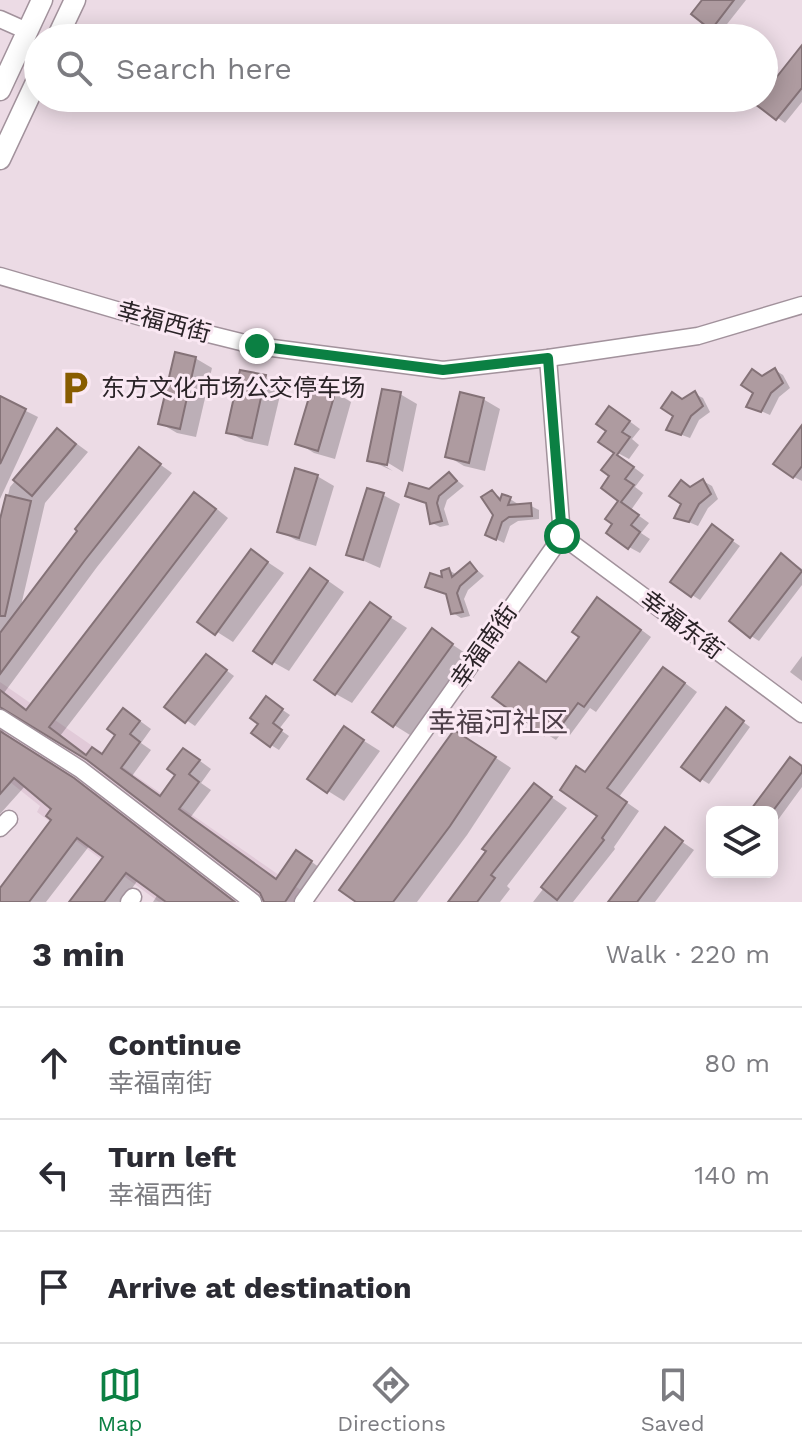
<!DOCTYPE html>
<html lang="en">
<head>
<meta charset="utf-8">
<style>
  body { margin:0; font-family:"Work Sans","Noto Sans SC",sans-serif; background:#f2f2f3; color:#2b2b33 }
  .controls { position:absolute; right:24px; bottom:24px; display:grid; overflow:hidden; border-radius:12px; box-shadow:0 4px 20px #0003 }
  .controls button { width:72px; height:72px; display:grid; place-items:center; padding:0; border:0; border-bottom:2px solid #e1e1e2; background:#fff; color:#2b2b33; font:40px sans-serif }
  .stop { position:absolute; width:24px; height:24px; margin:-18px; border:6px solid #0b8043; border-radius:50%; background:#fff }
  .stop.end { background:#0b8043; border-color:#fff; box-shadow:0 2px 8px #0008 }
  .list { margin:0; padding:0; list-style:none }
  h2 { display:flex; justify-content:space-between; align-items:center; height:104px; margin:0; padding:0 32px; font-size:34px }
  h2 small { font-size:26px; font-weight:400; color:#7c7c81 }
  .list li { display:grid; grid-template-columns:52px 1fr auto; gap:24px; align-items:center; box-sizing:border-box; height:112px; padding:0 32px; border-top:2px solid #e1e1e2 }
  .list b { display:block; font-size:30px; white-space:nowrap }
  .list p { margin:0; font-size:26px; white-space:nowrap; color:#7c7c81 }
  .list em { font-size:26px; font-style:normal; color:#7c7c81 }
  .icon { flex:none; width:44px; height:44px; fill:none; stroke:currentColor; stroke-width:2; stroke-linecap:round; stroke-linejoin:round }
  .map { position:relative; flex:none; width:802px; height:902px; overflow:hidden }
  .search { position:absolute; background:#fff; box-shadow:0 4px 20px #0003; left:24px; right:24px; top:24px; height:88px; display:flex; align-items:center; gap:20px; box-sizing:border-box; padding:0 28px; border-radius:44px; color:#7c7c81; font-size:30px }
  .sheet { height:440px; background:#fff }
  nav { display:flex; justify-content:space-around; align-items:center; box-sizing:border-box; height:112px; border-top:2px solid #e1e1e2; background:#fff; font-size:22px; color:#7c7c81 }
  nav a { display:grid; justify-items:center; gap:4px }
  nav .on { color:#0b8043 }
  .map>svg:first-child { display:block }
  .built { fill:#e1cad8 }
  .shadow { fill:#0003 }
  .building { fill:#ae9ba0; stroke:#847277; stroke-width:2 }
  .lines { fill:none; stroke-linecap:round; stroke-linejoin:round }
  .minor-casing { stroke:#a2929c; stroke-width:19 }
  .major-casing { stroke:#a2929c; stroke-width:23 }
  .minor { stroke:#fff; stroke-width:16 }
  .major { stroke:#fff; stroke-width:20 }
  .route { stroke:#0b8043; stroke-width:10 }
  .labels { text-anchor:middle; stroke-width:6; stroke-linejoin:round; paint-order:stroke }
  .street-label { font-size:24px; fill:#2a2327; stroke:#fae8f3 }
  .poi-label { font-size:24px; fill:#2a2327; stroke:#fae8f3; text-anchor:start }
  .quarter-label { font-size:28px; fill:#4c3e47; stroke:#fae8f3 }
</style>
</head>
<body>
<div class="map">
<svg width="802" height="902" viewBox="0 0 802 902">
  <rect width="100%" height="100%" fill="#ecdbe5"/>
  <path class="built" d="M0,682L318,902H159L37,812L40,806L0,774Z"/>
  <g class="shadow">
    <path d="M705,0H746L720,33L712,28Z"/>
    <path d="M802,48V102L785,123L758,104Z"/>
    <path d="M195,358L212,368L196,437L177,433L160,423Z"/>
    <path d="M775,370L783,375L790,388L779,397L770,415L749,406L763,378Z"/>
    <path d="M265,377L282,387L268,446L245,441L228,432Z"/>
    <path d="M335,392L351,402L335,459L314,453L298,443Z"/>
    <path d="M400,394L417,404L403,472L385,461V466L393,471L369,460Z"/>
    <path d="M695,394L703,398L710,412L699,420L690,438L669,430L683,401Z"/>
    <path d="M0,398L38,417L0,499Z"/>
    <path d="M483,399L500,409L485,471L464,466L447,456Z"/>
    <path d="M621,415L640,429L632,439L639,445L629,459L616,452Z"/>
    <path d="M802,429V481L794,477Z"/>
    <path d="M58,430L88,452L45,503L20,610L140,450L172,473L97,567L4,693L27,711L194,494L207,501L228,518L60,736L87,756H103L118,735L123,711L136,718L151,729L141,743L151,750L132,776L161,797L196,758L211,769L201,783L211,790L190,818L277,880L309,860L323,870L302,902H265L261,892L88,759L14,713L4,718L1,727L7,737L87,788L235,902H153L158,894L138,880L122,902H71L106,856L90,845L46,902H0V891L54,819V808L26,785L0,814V528L10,487Z"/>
    <path d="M616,454L644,475L635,487L643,493L631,510L649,523L641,533L650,539L640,553L629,547L615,524L621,500L612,475Z"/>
    <path d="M449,474L464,486L447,500L444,509L449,525L440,527L432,523L428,504L407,495L429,491Z"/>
    <path d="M317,476L334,486L316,546L296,540L279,531Z"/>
    <path d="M703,481L712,486L718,499L708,508L698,526L677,517L691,489Z"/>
    <path d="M492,492L503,499H510L518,504L517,506H531L539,510V519L518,521L510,526L504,543L496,539Z"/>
    <path d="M383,495L400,504L380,568L348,554Z"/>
    <path d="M720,532L740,546L700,600L692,595Z"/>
    <path d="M251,551L284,573L233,642L200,621Z"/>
    <path d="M782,555L802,569V585L759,641L751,636Z"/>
    <path d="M470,564L484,576L468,590L464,599L470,616L461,618L453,613L445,580L449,570L457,575Z"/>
    <path d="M327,580L344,592L289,671L273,662Z"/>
    <path d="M371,605L407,628L352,703L336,694Z"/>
    <path d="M609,606L651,637L596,712L590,708L570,735L563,731L556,740L545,733Z"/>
    <path d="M432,631L468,655L410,735L394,725Z"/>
    <path d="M802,656V681L790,672Z"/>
    <path d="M214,661L234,676L195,726L167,707Z"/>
    <path d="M677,677L697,692L619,797L639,811L614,847L615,849L573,902H533L600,816L586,774Z"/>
    <path d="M274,704L290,715L279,729L289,736L279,750L271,745Z"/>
    <path d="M734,715L750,727L709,784L701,779Z"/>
    <path d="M361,739L380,751L344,801L328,791Z"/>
    <path d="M472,742L511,768L467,835L417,902H360Z"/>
    <path d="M802,767V787L772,828V812H752Z"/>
    <path d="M534,785L567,808L507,886L510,889L500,902H450Z"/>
    <path d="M665,830L694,850L655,902H611Z"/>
  </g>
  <g class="building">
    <path d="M702,0H734L711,30L691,14Z"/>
    <path d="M802,45V88L776,120L755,104L760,98H764V93Z"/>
    <path d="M175,352L196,357L180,429L158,424Z"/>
    <path d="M775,368L783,383L771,393L761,412L746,407L753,393L741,385L752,369L762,376Z"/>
    <path d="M240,370L266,375L252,438L226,433Z"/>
    <path d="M313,384L336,390L318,451L295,444Z"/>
    <path d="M382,389L401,392L387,465L367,461Z"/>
    <path d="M695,391L703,406L691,416L681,435L666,430L673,416L661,408L672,392L682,399Z"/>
    <path d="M460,392L484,398L469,463L445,457Z"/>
    <path d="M0,396L26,409L0,464Z"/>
    <path d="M609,406L630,421L622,432L630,437L617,455L634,467L625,479L634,485L621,502L639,515L631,525L640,532L628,549L606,533L612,524L605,519L618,501L601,488L609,476L601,470L614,453L598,442L606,431L596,424Z"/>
    <path d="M802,425V466L793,478L773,464Z"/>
    <path d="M57,428L76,444L32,496L13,480Z"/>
    <path d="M139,447L161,464L85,560L0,674V633L77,531L75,529Z"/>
    <path d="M295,468L318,475L299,538L277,532Z"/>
    <path d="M449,472L457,481L439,496L437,503L442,521L430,524L426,503L405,496L409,483L429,489Z"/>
    <path d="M703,479L711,494L699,504L689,522L674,518L681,504L669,496L681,480L690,487Z"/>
    <path d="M367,488L384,493L363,560L346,555Z"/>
    <path d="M492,490L500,500L502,494L511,497L508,505L531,503L532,516L509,517L502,522L496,540L485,535L493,515L481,497Z"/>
    <path d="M194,492L216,509L49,727L86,755L92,747L102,754L115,735L107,729L123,708L140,721L130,734L140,742L121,768L160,796L175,775L167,769L183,748L200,760L189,774L199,782L179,809L276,879L296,850L312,861L285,902H264L260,893L87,760L0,707V690L26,710Z"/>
    <path d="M6,495L31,501L5,616H0V519Z"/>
    <path d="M712,524L733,540L691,597L670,582Z"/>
    <path d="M251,549L268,562L215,635L197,622Z"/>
    <path d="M781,553L802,571L750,638L729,621Z"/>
    <path d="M470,562L477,571L460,586L457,593L463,612L451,614L446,594L425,587L430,573L442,577L441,571L449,568L452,577Z"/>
    <path d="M310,568L328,581L272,664L253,651Z"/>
    <path d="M597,597L641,630L584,707L578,703L558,730L551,725L544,735L492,697L519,662L546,682L579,637L572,632Z"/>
    <path d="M370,602L391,617L335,695L314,680Z"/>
    <path d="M432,628L453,644L393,727L372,712Z"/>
    <path d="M206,654L227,670L185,723L164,707Z"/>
    <path d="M663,667L685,683L607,788L627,802L602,838L604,840L557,900L541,887L597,816L560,790L576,766L585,772Z"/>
    <path d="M266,696L283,709L273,723L282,730L270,747L251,733L258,724L250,718Z"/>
    <path d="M726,707L744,721L700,781L681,767Z"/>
    <path d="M344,726L364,740L327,793L307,779Z"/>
    <path d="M454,730L496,757L450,826L393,902H356L339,890Z"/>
    <path d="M0,731L74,778L235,902H166L126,873L104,902H69L103,857L77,838L29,902H0V888L51,820L46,816L51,809L14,778L0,794Z"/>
    <path d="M790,757L802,766V772L772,812H749Z"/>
    <path d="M534,783L552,797L491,875L495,878L477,902H448L486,851L482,849Z"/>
    <path d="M665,827L683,841L637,902H608Z"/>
  </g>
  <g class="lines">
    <g class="minor-casing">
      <g id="minor">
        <path d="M0,19L27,31"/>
        <path d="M0,276L144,318L257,346L443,370L548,358L698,336L802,305"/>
        <path d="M562,536L802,714"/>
        <path d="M0,718L80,769L253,902"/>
        <path d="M0,828L9,819"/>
        <path d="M129,902L133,897"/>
        <path d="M303,902L562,536L548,358"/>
      </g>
    </g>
    <g class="major-casing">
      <g id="major">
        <path d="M57,38L75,0"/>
        <path d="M0,90L42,0"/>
        <path d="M0,159L38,78"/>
      </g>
    </g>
    <use href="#minor" class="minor"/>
    <use href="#major" class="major"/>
  </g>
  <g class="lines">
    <path class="route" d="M257,346L443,370L548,358L562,536"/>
  </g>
  <defs>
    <g id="parking-bare" transform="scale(2.76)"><path d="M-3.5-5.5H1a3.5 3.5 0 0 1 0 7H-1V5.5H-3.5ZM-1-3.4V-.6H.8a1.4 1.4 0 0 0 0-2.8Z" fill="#885c00" stroke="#fae8f3" stroke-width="2.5" paint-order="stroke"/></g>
  </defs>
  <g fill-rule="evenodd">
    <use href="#parking-bare" x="75" y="388"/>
  </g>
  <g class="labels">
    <g class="street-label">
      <text transform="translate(164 322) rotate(15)" y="8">幸福西街</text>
      <text transform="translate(682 625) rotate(37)" y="8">幸福东街</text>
      <text transform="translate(484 646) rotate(-55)" y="8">幸福南街</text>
    </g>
    <g class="poi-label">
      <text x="101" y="396">东方文化市场公交停车场</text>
    </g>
    <g class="quarter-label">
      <text x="498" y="732">幸福河社区</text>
    </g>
  </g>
</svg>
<div class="controls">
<button><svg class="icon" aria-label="layers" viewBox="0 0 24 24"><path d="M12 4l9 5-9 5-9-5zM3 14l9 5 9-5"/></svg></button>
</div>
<div class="stop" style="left:562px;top:536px"></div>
<div class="stop end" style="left:257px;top:346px"></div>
<div class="search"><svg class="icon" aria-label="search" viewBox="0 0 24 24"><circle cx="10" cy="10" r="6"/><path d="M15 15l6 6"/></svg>Search here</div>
</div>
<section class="sheet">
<h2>3 min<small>Walk · 220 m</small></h2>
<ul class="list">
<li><svg class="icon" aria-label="ahead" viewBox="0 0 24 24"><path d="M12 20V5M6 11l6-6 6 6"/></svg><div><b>Continue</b><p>幸福南街</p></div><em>80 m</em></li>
<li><svg class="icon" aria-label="left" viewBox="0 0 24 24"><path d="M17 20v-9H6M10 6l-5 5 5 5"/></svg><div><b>Turn left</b><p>幸福西街</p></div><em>140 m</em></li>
<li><svg class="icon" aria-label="arrive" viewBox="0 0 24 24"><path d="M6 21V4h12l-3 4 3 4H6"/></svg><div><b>Arrive at destination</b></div></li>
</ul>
</section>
<nav>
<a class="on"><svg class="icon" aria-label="map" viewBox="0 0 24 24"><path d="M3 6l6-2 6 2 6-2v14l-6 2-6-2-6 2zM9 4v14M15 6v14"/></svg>Map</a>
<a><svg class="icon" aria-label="directions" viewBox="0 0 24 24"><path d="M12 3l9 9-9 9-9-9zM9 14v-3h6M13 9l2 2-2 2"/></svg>Directions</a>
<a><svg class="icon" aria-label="saved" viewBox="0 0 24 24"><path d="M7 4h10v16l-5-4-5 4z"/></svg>Saved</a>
</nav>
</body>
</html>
